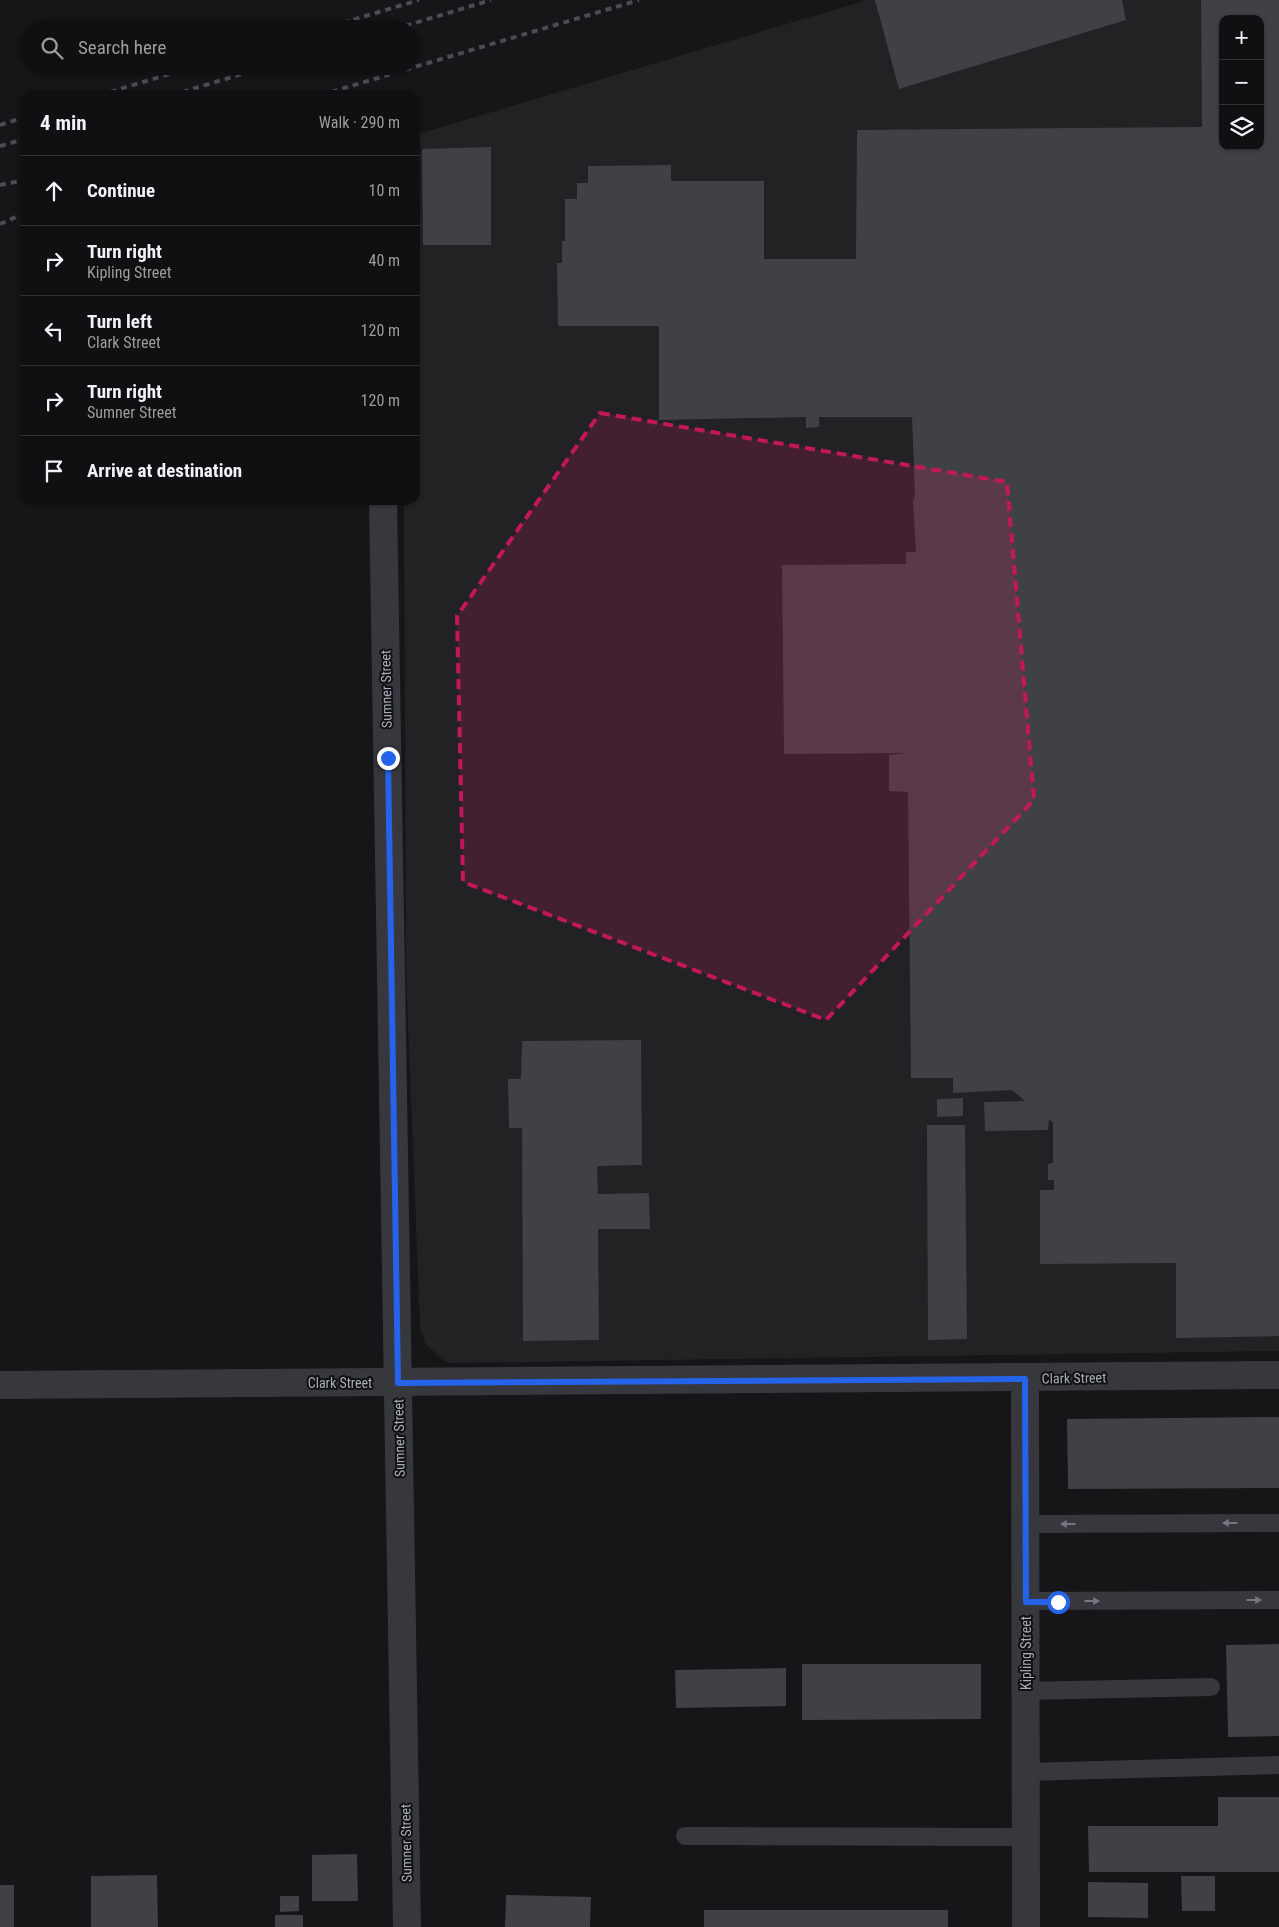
<!DOCTYPE html>
<html lang="en">
<head>
<meta charset="utf-8">
<style>
  body { margin:0; font-family:"Roboto Condensed",sans-serif; background:#1e1e20; color:#f1f3f6 }
  .controls { position:absolute; right:15px; top:15px; display:grid; overflow:hidden; border-radius:10px; box-shadow:0 1px 4px #0004 }
  .controls button { width:45px; height:45px; display:grid; place-items:center; padding:0; border:0; border-bottom:1px solid #303032; background:#101012; color:#f1f3f6; font:25px sans-serif }
  .stop { position:absolute; width:15px; height:15px; margin:-11px; border:4px solid #2563eb; border-radius:50%; background:#fff }
  .stop.end { background:#2563eb; border-color:#fff; box-shadow:0 1px 5px #0008 }
  .list { margin:0; padding:0; list-style:none }
  h2 { display:flex; justify-content:space-between; align-items:center; height:65px; margin:0; padding:0 20px; font-size:21px }
  h2 small { font-size:16px; font-weight:400; color:#9c9d9f }
  .list li { display:grid; grid-template-columns:32px 1fr auto; gap:15px; align-items:center; box-sizing:border-box; height:70px; padding:0 20px; border-top:1px solid #303032 }
  .list b { display:block; font-size:19px; white-space:nowrap }
  .list p { margin:0; font-size:16px; white-space:nowrap; color:#9c9d9f }
  .list em { font-size:16px; font-style:normal; color:#9c9d9f }
  .icon { flex:none; width:28px; height:28px; fill:none; stroke:currentColor; stroke-width:2; stroke-linecap:round; stroke-linejoin:round }
  .map { position:relative; flex:none; width:1279px; height:1927px; overflow:hidden }
  .search { position:absolute; background:#101012; box-shadow:0 1px 4px #0004; left:20px; top:20px; width:400px; height:55px; display:flex; align-items:center; gap:12px; box-sizing:border-box; padding:0 18px; border-radius:28px; color:#9c9d9f; font-size:19px }
  .panel { position:absolute; background:#101012; box-shadow:0 1px 4px #0004; left:20px; top:90px; width:400px; height:415px; border-radius:15px }
  .map>svg:first-child { display:block }
  .built { fill:#222225; fill-rule:evenodd }
  .building { fill:#404145; fill-rule:evenodd }
  .lines { fill:none; stroke-linecap:round; stroke-linejoin:round }
  .lane { stroke:#37383d; stroke-width:18 }
  .street { stroke:#37383d; stroke-width:28 }
  .rail { stroke:#4a4c52; stroke-width:4; stroke-dasharray:6 5; stroke-linecap:butt }
  .oneway { fill:#757881 }
  .route { stroke:#2563eb; stroke-width:6 }
  .marked { fill:#c2185b; fill-opacity:0.2; stroke:#c2185b; stroke-width:4; stroke-dasharray:10 6; stroke-linejoin:round }
  .labels { text-anchor:middle; stroke-width:4; stroke-linejoin:round; paint-order:stroke }
  .street-label { font-size:14px; fill:#a8adb8; stroke:#111113 }
</style>
</head>
<body>
<div class="map">
<svg width="1279" height="1927" viewBox="0 0 1279 1927">
  <rect width="100%" height="100%" fill="#161618"/>
  <path class="built" d="M867,0H1279V1351L450,1363L443,1360L425,1343L420,1327L406,972L404,500H415V135ZM1223,19H1260V146H1223Z"/>
  <g class="building">
    <path d="M875,0H1122L1126,20L899,89Z"/>
    <path d="M1201,0H1279V1336L1176,1338V1263L1040,1264V1190H1054V1180H1048V1164L1053,1163V1122L1049,1119L1048,1130L985,1131L984,1102L1025,1101L1012,1090L953,1093V1078H911L908,792L889,791V755L908,753L784,754L782,565L906,564V552H916L913,501L915,496L912,417H819V427L806,428V417L659,420V326H558L557,263H562V241H565V199H577V183H588V166L671,165V181H764V259H856L857,130L1202,127ZM1223,19H1260V146H1223Z"/>
    <path d="M491,147V245H423L422,149Z"/>
    <path d="M641,1040L642,1165L597,1166L598,1194L649,1193L650,1229H598L599,1340L523,1341L522,1128H509L508,1079H521L522,1041Z"/>
    <path d="M963,1098V1116L937,1117V1099Z"/>
    <path d="M927,1125H965L967,1339L928,1340Z"/>
    <path d="M1279,1417V1488L1068,1489L1067,1419Z"/>
    <path d="M1279,1644V1736L1228,1737L1226,1645Z"/>
    <path d="M802,1664H981V1719L802,1720Z"/>
    <path d="M786,1668V1706L676,1708L675,1670Z"/>
    <path d="M1218,1797H1279V1872H1089L1088,1826H1218Z"/>
    <path d="M357,1854L358,1901H312V1855Z"/>
    <path d="M157,1875L158,1927H91V1876Z"/>
    <path d="M1181,1876H1215V1911H1182Z"/>
    <path d="M1088,1882L1148,1883V1918L1088,1917Z"/>
    <rect x="0" y="1885" width="14" height="42"/>
    <path d="M506,1895L591,1897L590,1927H505Z"/>
    <path d="M280,1896H299V1911L280,1912Z"/>
    <rect x="704" y="1910" width="244" height="17"/>
    <rect x="275" y="1915" width="28" height="12"/>
  </g>
  <g class="lines">
    <g class="lane">
      <path d="M1026,1524L1279,1523"/>
      <path d="M1026,1601L1279,1600"/>
      <path d="M1025,1691L1211,1687"/>
      <path d="M1026,1772L1279,1765"/>
      <path d="M685,1836L1026,1837"/>
    </g>
    <g class="street">
      <path d="M383,500L407,1927"/>
      <path d="M1025,1379L1026,1927"/>
      <path d="M0,1385L1279,1375"/>
    </g>
    <g class="rail">
      <path d="M322,29L419,0"/>
      <path d="M395,29L491,0"/>
      <path d="M100,95L196,66"/>
      <path d="M172,95L269,66"/>
      <path d="M321,95L639,0"/>
      <path d="M0,125L25,117"/>
      <path d="M0,146L25,139"/>
      <path d="M0,185L25,180"/>
      <path d="M0,224L25,213"/>
    </g>
  </g>
  <defs><path id="oneway-solid" d="M-6-.8H1V-3.2L6.5 0L1 3.2V.8H-6Z" transform="scale(1.25)"/></defs>
  <g class="oneway">
    <use href="#oneway-solid" transform="translate(1230 1523) rotate(180)"/>
    <use href="#oneway-solid" transform="translate(1068 1524) rotate(180)"/>
    <use href="#oneway-solid" transform="translate(1254 1600)"/>
    <use href="#oneway-solid" transform="translate(1092 1601)"/>
  </g>
  <g class="lines">
    <path class="route" d="M388,758L398,1383L1025,1379L1026,1602H1058"/>
  </g>
  <path class="marked" d="M600,413L1007,482L1034,800L826,1020L463,882L457,616Z"/>
  <g class="labels">
    <g class="street-label">
      <text transform="translate(386 689) rotate(-91)" y="5">Sumner Street</text>
      <text transform="translate(1074 1378) rotate(-1)" y="5">Clark Street</text>
      <text x="340" y="1388">Clark Street</text>
      <text transform="translate(399 1438) rotate(-91)" y="5">Sumner Street</text>
      <text transform="translate(1026 1653) rotate(-90)" y="5">Kipling Street</text>
      <text transform="translate(406 1843) rotate(-91)" y="5">Sumner Street</text>
    </g>
  </g>
</svg>
<div class="controls">
<button>+</button>
<button>−</button>
<button><svg class="icon" aria-label="layers" viewBox="0 0 24 24"><path d="M12 4l9 5-9 5-9-5zM3 14l9 5 9-5"/></svg></button>
</div>
<div class="stop" style="left:1058px;top:1602px"></div>
<div class="stop end" style="left:388px;top:758px"></div>
<div class="search"><svg class="icon" aria-label="search" viewBox="0 0 24 24"><circle cx="10" cy="10" r="6"/><path d="M15 15l6 6"/></svg>Search here</div>
<section class="panel">
<h2>4 min<small>Walk · 290 m</small></h2>
<ul class="list">
<li><svg class="icon" aria-label="ahead" viewBox="0 0 24 24"><path d="M12 20V5M6 11l6-6 6 6"/></svg><div><b>Continue</b></div><em>10 m</em></li>
<li><svg class="icon" aria-label="right" viewBox="0 0 24 24"><path d="M7 20v-9h11M14 6l5 5-5 5"/></svg><div><b>Turn right</b><p>Kipling Street</p></div><em>40 m</em></li>
<li><svg class="icon" aria-label="left" viewBox="0 0 24 24"><path d="M17 20v-9H6M10 6l-5 5 5 5"/></svg><div><b>Turn left</b><p>Clark Street</p></div><em>120 m</em></li>
<li><svg class="icon" aria-label="right" viewBox="0 0 24 24"><path d="M7 20v-9h11M14 6l5 5-5 5"/></svg><div><b>Turn right</b><p>Sumner Street</p></div><em>120 m</em></li>
<li><svg class="icon" aria-label="arrive" viewBox="0 0 24 24"><path d="M6 21V4h12l-3 4 3 4H6"/></svg><div><b>Arrive at destination</b></div></li>
</ul>
</section>
</div>
</body>
</html>
